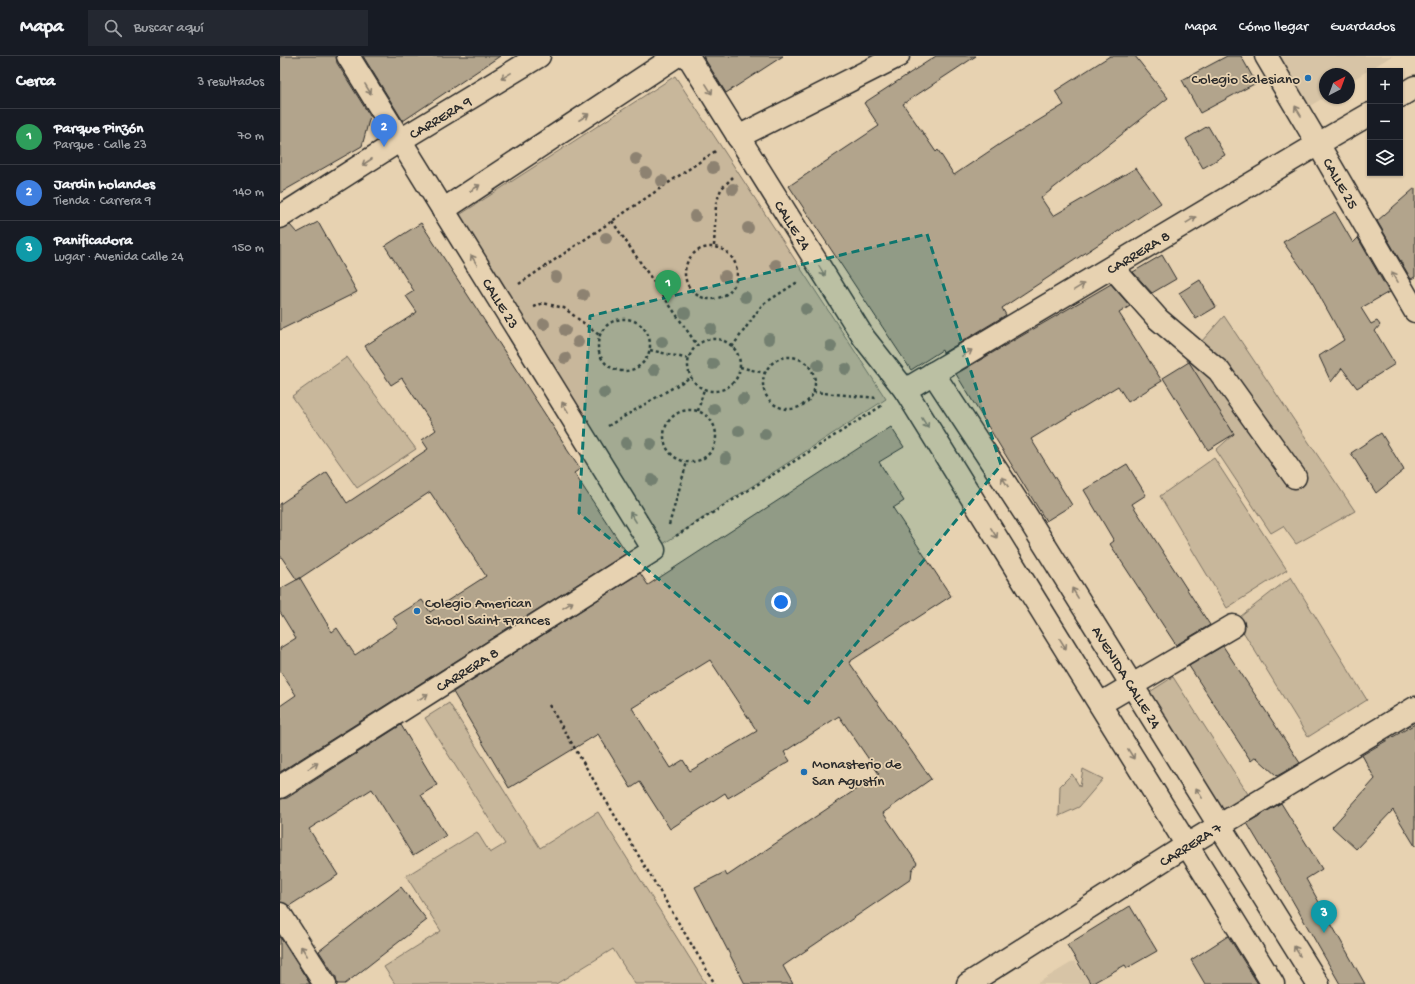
<!DOCTYPE html>
<html lang="es">
<head>
<meta charset="utf-8">
<style>
  body { margin:0; font-family:"Gochi Hand",sans-serif; background:#242831; color:#f1f3f6 }
  .controls { position:absolute; right:12px; top:12px; display:grid; overflow:hidden; border-radius:0px; box-shadow:0 1px 3px #0004 }
  .controls button { width:36px; height:36px; display:grid; place-items:center; padding:0; border:0; border-bottom:1px solid #363941; background:#171b24; color:#f1f3f6; font:20px sans-serif }
  .compass { position:absolute; left:1039px; top:12px; width:36px; height:36px; border-radius:50%; background:#171b24; box-shadow:0 1px 3px #0004; rotate:41deg }
  .you { position:absolute; left:501px; top:546px; width:14px; height:14px; margin:-10px; border:3px solid #fff; border-radius:50%; background:#1a73e8; box-shadow:0 0 0 6px #1a73e833 }
  .badge { display:grid; place-items:center; width:26px; height:26px; border-radius:50%; background:#1f6fb2; color:#fff; font-size:13px; font-weight:700 }
  .pin { position:absolute; translate:-50% -33px; filter:drop-shadow(0 1px 2px #0008) }
  .pin::after { content:''; position:absolute; top:21px; width:14px; height:12px; background:inherit; clip-path:polygon(0 0,100% 0,50% 100%) }
  .list { margin:0; padding:0; list-style:none }
  h2 { display:flex; justify-content:space-between; align-items:center; height:52px; margin:0; padding:0 16px; font-size:17px }
  h2 small { font-size:13px; font-weight:400; color:#9ea1a6 }
  .list li { display:grid; grid-template-columns:26px 1fr auto; gap:12px; align-items:center; box-sizing:border-box; height:56px; padding:0 16px; border-top:1px solid #363941 }
  .list b { display:block; font-size:15px; white-space:nowrap }
  .list p { margin:0; font-size:13px; white-space:nowrap; color:#9ea1a6 }
  .list em { font-size:13px; font-style:normal; color:#9ea1a6 }
  .icon { flex:none; width:22px; height:22px; fill:none; stroke:currentColor; stroke-width:2; stroke-linecap:round; stroke-linejoin:round }
  .map { position:relative; flex:none; width:1135px; height:928px; overflow:hidden }
  header { display:flex; align-items:center; gap:24px; box-sizing:border-box; height:56px; padding:0 20px; background:#171b24; border-bottom:1px solid #363941 }
  header strong { font-size:19px }
  nav { display:flex; gap:22px; margin-inline-start:auto; font-size:14px }
  .search { width:280px; height:36px; background:#242831; display:flex; align-items:center; gap:10px; box-sizing:border-box; padding:0 14px; border-radius:0px; color:#9ea1a6; font-size:15px }
  main { display:flex }
  aside { flex:1; background:#171b24 }
  .map>svg:first-child { display:block }
  .built { fill:#d7c4a6 }
  .green { fill:#c8b79b; stroke:#7a7163 }
  .building { fill:#b2a48c; stroke:#2b2b2b; fill-rule:evenodd }
  .lines { fill:none; stroke-linecap:round; stroke-linejoin:round }
  .minor-casing { stroke:#2b2b2b; stroke-width:25 }
  .major-casing { stroke:#2b2b2b; stroke-width:25 }
  .path { stroke:#2b2b2b; stroke-width:2.5; stroke-dasharray:3 3; stroke-linecap:butt }
  .minor { stroke:#e7d2b1; stroke-width:22 }
  .major { stroke:#e7d2b1; stroke-width:22 }
  .tree { fill:#8d8271 }
  .oneway { stroke:#897e6e }
  .marked { fill:#0f766e; fill-opacity:0.2; stroke:#0f766e; stroke-width:3; stroke-dasharray:8 5; stroke-linejoin:round }
  .poi-dot { fill:#1f6fb2; stroke:#e7d2b1; stroke-width:1.5 }
  .labels { text-anchor:middle; stroke-width:3.5; stroke-linejoin:round; paint-order:stroke }
  .poi-label { font-size:15px; fill:#2b2b2b; stroke:#e7d2b1; text-anchor:start }
  .street-label { font-size:15px; fill:#2b2b2b; stroke:#e7d2b1 }
</style>
</head>
<body>
<header>
<strong>Mapa</strong>
<div class="search"><svg class="icon" aria-label="search" viewBox="0 0 24 24"><circle cx="10" cy="10" r="6"/><path d="M15 15l6 6"/></svg>Buscar aquí</div>
<nav><a>Mapa</a><a>Cómo llegar</a><a>Guardados</a></nav>
</header>
<main>
<aside>
<h2>Cerca<small>3 resultados</small></h2>
<ul class="list">
<li><span class="badge" style="background:#2e9e5b">1</span><div><b>Parque Pinzón</b><p>Parque · Calle 23</p></div><em>70 m</em></li>
<li><span class="badge" style="background:#3f7fe0">2</span><div><b>Jardin holandes</b><p>Tienda · Carrera 9</p></div><em>140 m</em></li>
<li><span class="badge" style="background:#0f9aa8">3</span><div><b>Panificadora</b><p>Lugar · Avenida Calle 24</p></div><em>150 m</em></li>
</ul>
</aside>
<div class="map">
<svg width="1135" height="928" viewBox="0 0 1135 928">
  <rect width="100%" height="100%" fill="#e7d2b1"/>
  <filter id="ink" filterUnits="userSpaceOnUse"><feTurbulence type="fractalNoise" baseFrequency=".025" numOctaves="2"/><feDisplacementMap in="SourceGraphic" scale="8" xChannelSelector="R" yChannelSelector="G"/><feConvolveMatrix kernelMatrix="1 2 1 2 8 2 1 2 1" color-interpolation-filters="sRGB"/></filter>
  <g filter="url(#ink)">
    <g class="built">
      <path d="M997,0H1112L1069,26V18H1045V41L1028,51Z"/>
      <path d="M794,905L811,928H756Z"/>
    </g>
    <g class="green">
      <path d="M395,20L606,343L383,488L178,160Z"/>
      <path d="M944,260L1075,455L1016,488L1003,470L991,477L936,394L954,378L906,303Z"/>
      <path d="M67,301L136,393L77,432L12,340Z"/>
      <path d="M934,402L1007,514L947,552L880,440Z"/>
      <path d="M1011,521L1087,644L1028,681L956,564Z"/>
      <path d="M893,621L968,738L938,757L865,639Z"/>
      <path d="M169,647L260,792L318,756L426,928H355L333,893L276,928H115L104,911L161,875L126,820L197,776L210,797L225,788L145,662Z"/>
      <path d="M803,713L823,723L799,751L779,760L780,730L792,718L800,731Z"/>
    </g>
    <g class="building">
      <path d="M0,0H56L57,7L90,60L82,90L0,137Z"/>
      <path d="M83,0H220L123,65Z"/>
      <path d="M423,0H503L446,37Z"/>
      <path d="M656,0H696L623,48L656,96L658,94L674,119L723,86L784,49L775,35L830,0H855L888,42L761,142L773,160L856,112L881,147L722,252L726,259L663,297L662,294L631,314L509,130L599,70L584,47Z"/>
      <path d="M947,0H961L976,27L920,57L902,24Z"/>
      <path d="M928,70L945,99L923,112L906,83Z"/>
      <path d="M1135,132V221L1131,223L1097,165Z"/>
      <path d="M1055,156L1073,187L1078,182L1109,236L1081,252L1091,268L1097,265L1100,269L1095,275L1115,308L1077,332L1062,312L1051,326L1039,300L1064,284L1033,228L1003,186Z"/>
      <path d="M38,166L77,236L0,274V173L10,169L17,177Z"/>
      <path d="M141,167L287,392H286L300,413L294,417L347,497L0,716V650L16,639L0,615V592L16,582L0,556V533L20,522L52,576L57,572L75,599L118,570L113,562L142,544L150,556L206,520L150,436L17,524L0,499V448L47,416L67,447L148,393L142,384L156,374L122,322L111,329L85,290L137,256L126,240L134,235L105,190Z"/>
      <path d="M882,199L896,223L872,237L853,216Z"/>
      <path d="M920,224L936,251L916,263L899,237Z"/>
      <path d="M831,228L850,250L839,257L882,325L848,346L838,330L751,383L792,449L766,465L676,318Z"/>
      <path d="M909,306L954,378L928,394L883,322Z"/>
      <path d="M611,371L624,391L599,406L624,445L613,452L671,540L569,606L651,723L603,757L637,807L632,814L631,823L503,910L513,928H465L415,831L445,816L447,820L599,718L559,660L504,696L510,705L448,742L445,737L390,773L360,726L351,732L318,678L229,732L173,636L360,517L368,529ZM430,604L477,675L410,715L403,704L390,712L352,652Z"/>
      <path d="M1101,377L1124,414L1096,437L1071,397Z"/>
      <path d="M847,408L866,439L852,448L930,569L896,589L830,488L834,485L804,434Z"/>
      <path d="M943,590L1020,707L997,720L976,701L971,705L909,610Z"/>
      <path d="M1135,668V790L1113,754L1076,793L1052,771L1095,723L1082,699Z"/>
      <path d="M121,669L157,729L141,739L166,780L133,800L92,733L29,773L58,819L9,850L0,846V743L7,742Z"/>
      <path d="M1001,747L1042,813L1026,823L1085,928H1060L991,807L967,767Z"/>
      <path d="M121,831L147,864L65,928H57L56,921L39,895Z"/>
      <path d="M850,850L877,895L847,912L845,909L811,928L787,889Z"/>
      <path d="M948,880L978,928H925L911,904Z"/>
      <path d="M0,881L30,928H0Z"/>
    </g>
    <g class="lines">
      <g class="minor-casing">
        <g id="minor">
          <path d="M1120,40L1135,31"/>
          <path d="M1090,58L1038,88L1135,255"/>
          <path d="M458,81L618,0"/>
          <path d="M163,154L396,0"/>
          <path d="M0,161L119,85L259,0"/>
          <path d="M832,211L878,263L939,315L1015,421"/>
          <path d="M820,648L953,570"/>
          <path d="M0,731L374,494L68,0"/>
          <path d="M0,858L45,928"/>
          <path d="M688,928L907,789L1135,652"/>
        </g>
      </g>
      <g class="major-casing">
        <g id="major">
          <path d="M408,0L584,282L625,334L993,928"/>
          <path d="M653,317L746,459L1038,928"/>
          <path d="M625,334L1038,88L986,0"/>
        </g>
      </g>
      <g class="path">
        <path d="M332,165L417,289"/>
        <path d="M434,190L436,148L441,133L453,121"/>
        <circle cx="431" cy="217" r="26"/>
        <path d="M239,228L437,94"/>
        <path d="M254,251L263,247L284,252L319,279"/>
        <circle cx="344" cy="289" r="26"/>
        <circle cx="434" cy="309" r="26"/>
        <path d="M452,291L482,249L519,225"/>
        <path d="M370,294L409,303"/>
        <circle cx="509" cy="327" r="26"/>
        <path d="M460,311L484,317"/>
        <path d="M533,336L597,342"/>
        <circle cx="410" cy="380" r="26"/>
        <path d="M418,355L424,333"/>
        <path d="M328,370L411,321"/>
        <path d="M389,469L407,406"/>
        <path d="M396,480L603,349"/>
        <path d="M269,649L435,928"/>
      </g>
      <use href="#minor" class="minor"/>
      <use href="#major" class="major"/>
    </g>
    <g class="tree">
      <circle cx="356" cy="103" r="6"/>
      <circle cx="433" cy="112" r="6"/>
      <circle cx="366" cy="117" r="6"/>
      <circle cx="382" cy="125" r="6"/>
      <circle cx="453" cy="133" r="6"/>
      <circle cx="415" cy="160" r="6"/>
      <circle cx="468" cy="172" r="6"/>
      <circle cx="326" cy="182" r="6"/>
      <circle cx="496" cy="209" r="6"/>
      <circle cx="445" cy="220" r="6"/>
      <circle cx="276" cy="221" r="6"/>
      <circle cx="303" cy="239" r="6"/>
      <circle cx="465" cy="241" r="6"/>
      <circle cx="526" cy="253" r="6"/>
      <circle cx="405" cy="257" r="6"/>
      <circle cx="264" cy="268" r="6"/>
      <circle cx="431" cy="273" r="6"/>
      <circle cx="285" cy="274" r="6"/>
      <circle cx="489" cy="283" r="6"/>
      <circle cx="298" cy="286" r="6"/>
      <circle cx="382" cy="286" r="6"/>
      <circle cx="551" cy="290" r="6"/>
      <circle cx="285" cy="302" r="6"/>
      <circle cx="433" cy="308" r="6"/>
      <circle cx="538" cy="309" r="6"/>
      <circle cx="566" cy="313" r="6"/>
      <circle cx="374" cy="314" r="6"/>
      <circle cx="324" cy="337" r="6"/>
      <circle cx="463" cy="343" r="6"/>
      <circle cx="434" cy="353" r="6"/>
      <circle cx="459" cy="375" r="6"/>
      <circle cx="485" cy="378" r="6"/>
      <circle cx="346" cy="387" r="6"/>
      <circle cx="371" cy="388" r="6"/>
      <circle cx="446" cy="402" r="6"/>
      <circle cx="372" cy="424" r="6"/>
    </g>
    <defs><path id="oneway-shaft" d="M-6 0H5M1.5-3L5.5 0L1.5 3" fill="none" stroke-width="1.6" stroke-linecap="round" stroke-linejoin="round"/></defs>
    <g class="oneway">
      <use href="#oneway-shaft" transform="translate(226 20) rotate(149)"/>
      <use href="#oneway-shaft" transform="translate(88 33) rotate(59)"/>
      <use href="#oneway-shaft" transform="translate(429 33) rotate(58)"/>
      <use href="#oneway-shaft" transform="translate(1018 55) rotate(-121)"/>
      <use href="#oneway-shaft" transform="translate(304 61) rotate(-33)"/>
      <use href="#oneway-shaft" transform="translate(87 106) rotate(147)"/>
      <use href="#oneway-shaft" transform="translate(195 132) rotate(-33)"/>
      <use href="#oneway-shaft" transform="translate(911 164) rotate(-31)"/>
      <use href="#oneway-shaft" transform="translate(194 204) rotate(-122)"/>
      <use href="#oneway-shaft" transform="translate(542 215) rotate(58)"/>
      <use href="#oneway-shaft" transform="translate(1115 221) rotate(-120)"/>
      <use href="#oneway-shaft" transform="translate(799 231) rotate(-31)"/>
      <use href="#oneway-shaft" transform="translate(687 297) rotate(-31)"/>
      <use href="#oneway-shaft" transform="translate(285 351) rotate(-122)"/>
      <use href="#oneway-shaft" transform="translate(645 367) rotate(58)"/>
      <use href="#oneway-shaft" transform="translate(725 426) rotate(-123)"/>
      <use href="#oneway-shaft" transform="translate(353 461) rotate(-122)"/>
      <use href="#oneway-shaft" transform="translate(714 477) rotate(58)"/>
      <use href="#oneway-shaft" transform="translate(795 537) rotate(-122)"/>
      <use href="#oneway-shaft" transform="translate(288 549) rotate(-32)"/>
      <use href="#oneway-shaft" transform="translate(783 588) rotate(58)"/>
      <use href="#oneway-shaft" transform="translate(143 641) rotate(-32)"/>
      <use href="#oneway-shaft" transform="translate(851 698) rotate(58)"/>
      <use href="#oneway-shaft" transform="translate(33 710) rotate(-32)"/>
      <use href="#oneway-shaft" transform="translate(919 737) rotate(-122)"/>
      <use href="#oneway-shaft" transform="translate(24 895) rotate(-123)"/>
      <use href="#oneway-shaft" transform="translate(1017 895) rotate(-122)"/>
    </g>
  </g>
  <path class="marked" d="M647,178L721,409L528,647L299,457L310,260Z"/>
  <g class="poi-dot">
    <circle cx="1028" cy="22" r="4"/>
    <circle cx="137" cy="555" r="4"/>
    <circle cx="524" cy="716" r="4"/>
  </g>
  <g class="labels">
    <g class="poi-label">
      <text x="1020" y="27" text-anchor="end">Colegio Salesiano</text>
      <text x="145" y="551">Colegio American<tspan x="145" dy="17">School Saint Frances</tspan></text>
      <text x="532" y="712">Monasterio de<tspan x="532" dy="17">San Agustín</tspan></text>
    </g>
    <g class="street-label">
      <text transform="translate(160 61) rotate(-31)" y="5">CARRERA 9</text>
      <text transform="translate(1061 127) rotate(60)" y="5">CALLE 25</text>
      <text transform="translate(513 169) rotate(58)" y="5">CALLE 24</text>
      <text transform="translate(858 196) rotate(-31)" y="5">CARRERA 8</text>
      <text transform="translate(221 247) rotate(58)" y="5">CALLE 23</text>
      <text transform="translate(187 613) rotate(-32)" y="5">CARRERA 8</text>
      <text transform="translate(847 621) rotate(58)" y="5">AVENIDA CALLE 24</text>
      <text transform="translate(910 788) rotate(-32)" y="5">CARRERA 7</text>
    </g>
  </g>
</svg>
<div class="controls">
<button>+</button>
<button>−</button>
<button><svg class="icon" aria-label="layers" viewBox="0 0 24 24"><path d="M12 4l9 5-9 5-9-5zM3 14l9 5 9-5"/></svg></button>
</div>
<svg class="compass" viewBox="-18 -18 36 36"><path d="M0-13l5 13h-10z" fill="#e53935"/><path d="M0 13l5-13h-10z" fill="#9ea1a6"/></svg>
<div class="you"></div>
<div class="pin badge" style="left:388px;top:247px;background:#2e9e5b">1</div>
<div class="pin badge" style="left:104px;top:91px;background:#3f7fe0">2</div>
<div class="pin badge" style="left:1044px;top:877px;background:#0f9aa8">3</div>
</div>
</main>
</body>
</html>
